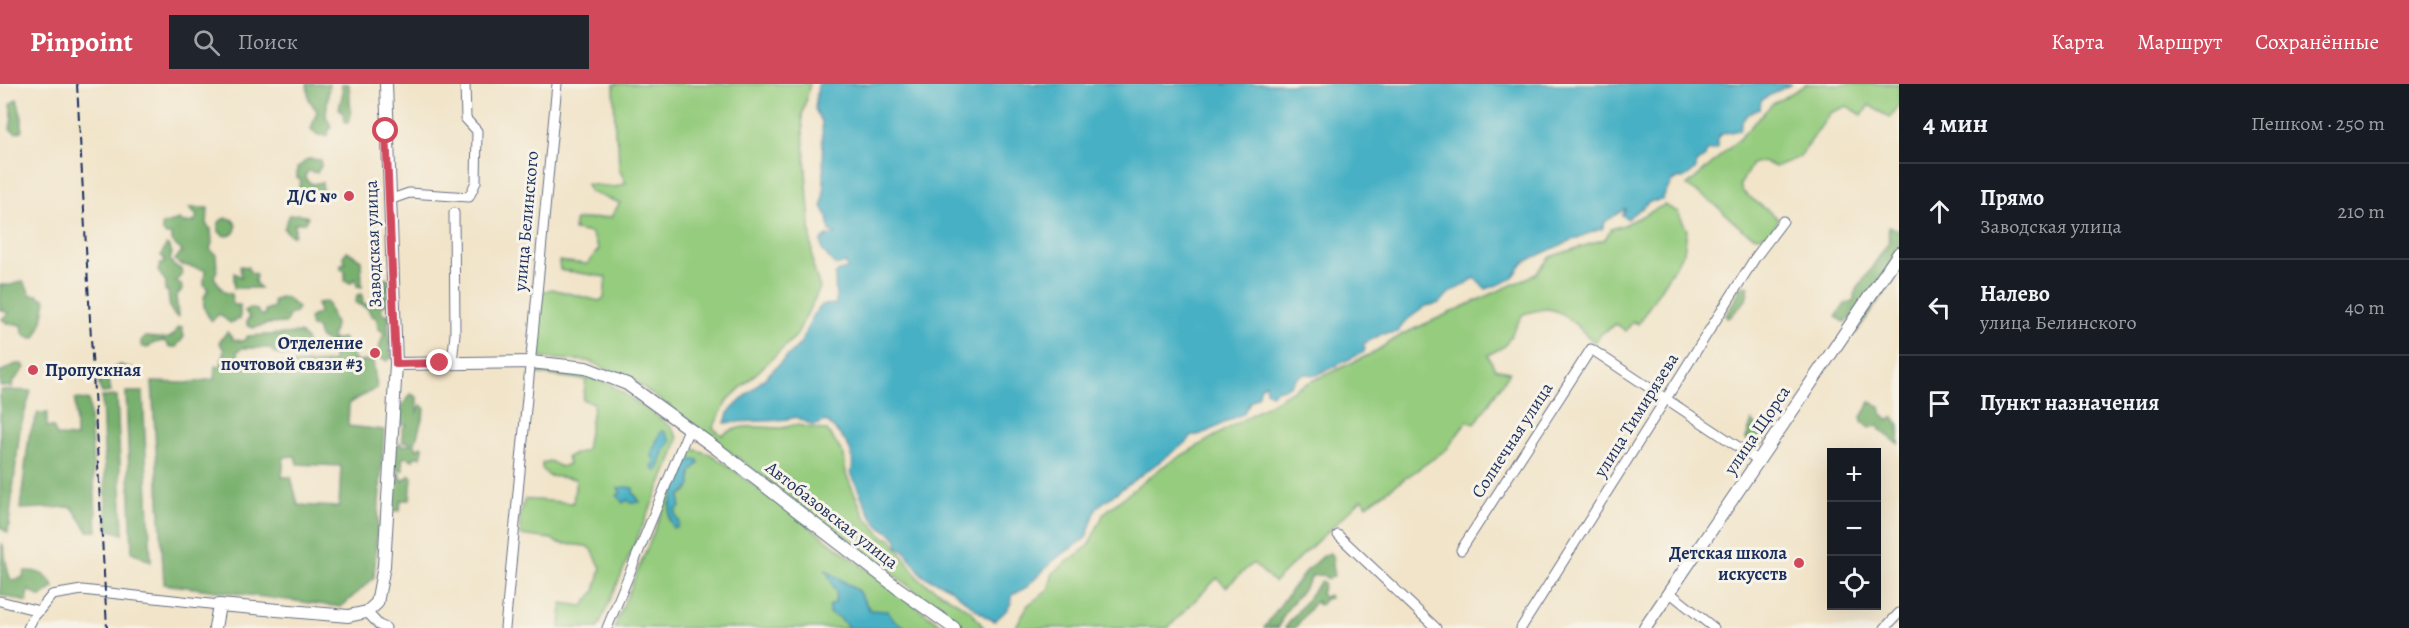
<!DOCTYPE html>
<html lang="ru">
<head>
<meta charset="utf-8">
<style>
  body { margin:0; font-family:Alegreya,serif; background:#20242c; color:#f1f3f6 }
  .controls { position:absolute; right:18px; bottom:18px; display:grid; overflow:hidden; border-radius:0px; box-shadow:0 6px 24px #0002 }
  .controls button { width:54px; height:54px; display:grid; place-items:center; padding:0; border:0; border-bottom:2px solid #363941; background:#171b24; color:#f1f3f6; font:30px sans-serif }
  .stop { position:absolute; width:18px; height:18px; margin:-14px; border:4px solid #d1495b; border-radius:50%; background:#fff }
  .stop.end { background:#d1495b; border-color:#fff; box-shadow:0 2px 6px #0008 }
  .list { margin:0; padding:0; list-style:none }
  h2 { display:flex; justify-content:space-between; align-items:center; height:78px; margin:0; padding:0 24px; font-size:26px }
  h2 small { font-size:20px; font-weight:400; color:#9ea1a6 }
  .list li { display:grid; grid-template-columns:39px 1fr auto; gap:18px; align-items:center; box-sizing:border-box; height:96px; padding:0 24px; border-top:2px solid #363941 }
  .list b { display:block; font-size:22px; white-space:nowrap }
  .list p { margin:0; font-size:20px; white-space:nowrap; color:#9ea1a6 }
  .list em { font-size:20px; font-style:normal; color:#9ea1a6 }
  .icon { flex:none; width:33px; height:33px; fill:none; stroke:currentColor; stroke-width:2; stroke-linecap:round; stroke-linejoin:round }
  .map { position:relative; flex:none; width:1899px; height:544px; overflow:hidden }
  header { display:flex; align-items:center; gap:36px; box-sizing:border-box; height:84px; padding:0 30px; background:#d1495b; color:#fff }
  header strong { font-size:28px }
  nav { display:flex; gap:33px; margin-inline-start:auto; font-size:21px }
  .search { width:420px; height:54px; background:#20242c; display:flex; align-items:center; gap:15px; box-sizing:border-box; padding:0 21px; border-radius:0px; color:#9ea1a6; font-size:22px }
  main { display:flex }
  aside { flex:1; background:#171b24 }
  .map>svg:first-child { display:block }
  .green { fill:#95cc7e; stroke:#587e6e; stroke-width:1.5; fill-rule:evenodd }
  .forest { fill:#78b06d; stroke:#4a7066; stroke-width:1.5; fill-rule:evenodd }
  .water { fill:#46b0c4; stroke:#307091; stroke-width:1.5 }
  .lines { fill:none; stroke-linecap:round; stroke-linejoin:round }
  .street-casing { stroke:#666e83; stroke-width:11 }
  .secondary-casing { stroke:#666e83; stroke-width:14 }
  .street { stroke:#fff; stroke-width:9 }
  .secondary { stroke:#fff; stroke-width:12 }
  .rail { stroke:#1b2f5e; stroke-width:2; stroke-dasharray:9 4.5; stroke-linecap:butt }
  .route { stroke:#d1495b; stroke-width:8 }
  .poi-dot { fill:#d1495b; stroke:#f7f3e8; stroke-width:2 }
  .labels { text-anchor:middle; stroke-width:6; stroke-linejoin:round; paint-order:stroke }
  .poi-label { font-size:18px; font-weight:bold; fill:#1b2f5e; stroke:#f7f3e8; text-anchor:end }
  .street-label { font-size:18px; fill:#1b2f5e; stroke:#f7f3e8 }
</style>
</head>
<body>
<header>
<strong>Pinpoint</strong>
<div class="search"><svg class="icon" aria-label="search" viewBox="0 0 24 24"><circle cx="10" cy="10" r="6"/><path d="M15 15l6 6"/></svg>Поиск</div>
<nav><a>Карта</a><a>Маршрут</a><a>Сохранённые</a></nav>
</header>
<main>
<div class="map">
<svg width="1899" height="544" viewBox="0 0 1899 544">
  <rect width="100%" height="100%" fill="#f7f3e8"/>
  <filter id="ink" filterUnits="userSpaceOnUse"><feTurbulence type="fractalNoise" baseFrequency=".0167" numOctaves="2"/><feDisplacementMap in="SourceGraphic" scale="12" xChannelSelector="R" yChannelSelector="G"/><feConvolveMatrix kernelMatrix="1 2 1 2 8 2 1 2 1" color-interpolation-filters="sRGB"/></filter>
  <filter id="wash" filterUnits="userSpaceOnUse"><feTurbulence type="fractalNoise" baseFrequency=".008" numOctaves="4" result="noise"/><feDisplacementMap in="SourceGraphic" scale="24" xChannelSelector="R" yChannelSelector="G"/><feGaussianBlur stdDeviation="1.35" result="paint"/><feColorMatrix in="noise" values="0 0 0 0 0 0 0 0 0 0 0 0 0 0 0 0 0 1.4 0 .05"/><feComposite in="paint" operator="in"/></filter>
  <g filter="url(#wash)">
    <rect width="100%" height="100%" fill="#f1e4c9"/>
    <g class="green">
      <path d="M614,0H810L802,32L813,182L820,204L796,252L727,317L713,344L722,351C745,338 757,344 781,344C786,344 790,341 795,341C806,341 816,347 827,346L844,371L846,390L864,431L883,453L891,455L920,496L971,527L984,544H965L633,296L588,277L542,274C531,261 540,225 542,208L552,205L599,217L604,214L606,193L560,186L559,177L587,180L599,165L591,149L574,146L575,136L611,133L620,119L590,108L587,100L616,103L626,99L619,85L618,58L615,51Z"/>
      <path d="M1807,0H1899V21L1890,34L1869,21L1862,31L1847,22L1830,29L1800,73L1775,83L1763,77L1752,80L1740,101L1743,108L1779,135C1759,174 1735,136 1714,120C1706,113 1696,108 1687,102L1738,56L1772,20Z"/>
      <path d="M1664,121L1678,128L1687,146L1684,168L1638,240L1633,237L1626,247L1616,240L1602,249L1594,258C1581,247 1565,226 1547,225C1540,225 1531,228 1523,230L1505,262L1488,271L1495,285L1510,288L1475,340L1467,337L1447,365L1367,421L1362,415L1274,498L1253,479L1226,503L1217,494L1168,544H1015L1028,521L1048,506L1053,489L1088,462L1104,429L1162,383L1297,304L1371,270L1403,250L1536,190L1550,173L1605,155L1611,145L1624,141Z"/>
      <path d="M535,285L584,292L610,300L662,336L671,343L678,354L673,372L598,544H560L562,519L583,522L595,507L601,484L592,466L586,462L557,459L552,455L520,451V431L525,415L573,419L576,395L549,392L542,385V379L550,377L561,383L569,380L567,373L586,366L594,319L583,316L586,296L534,289Z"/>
      <path d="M692,365L710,370L731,384L945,544H907L892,535L870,526L858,507L827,487L837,508L835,519L840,534L849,544H614L687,368ZM689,377L694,384L691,388L689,406L680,412V423L676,426V432L679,437L678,443L669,436L670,420Z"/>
    </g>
    <g class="forest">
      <path d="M307,0H329L326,32L331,42L327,52L318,51L311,45L317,27L309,16Z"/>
      <path d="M341,0H349L351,31L348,39H345L344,31L339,24L343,8Z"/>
      <path d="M17,15L22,34V47L16,49L10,45L12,32L10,20Z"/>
      <path d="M308,75L321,76V82L317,89L308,87L305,92L307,97L313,100L322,98L323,108L303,112L298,107L301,96L297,94V84Z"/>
      <path d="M189,124H208L207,142L211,145L212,159L210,165L216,171L217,186L214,193L224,208L232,210L233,221H240V235L230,239L219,230L212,237C204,228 200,217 208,206L204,200L205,186L179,180L175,176L182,167L172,158V151H166L162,146V141L179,136L183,139L194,138L197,132Z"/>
      <path d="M301,130L308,133L305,139H295V150L292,152L284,145L289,131Z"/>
      <circle cx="227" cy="143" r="9"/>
      <path d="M1888,142L1899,146V187L1856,249L1850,244L1854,230L1845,238L1836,233L1845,220L1854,216V210L1889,158Z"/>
      <path d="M166,161H168L172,169L170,176L174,182L181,185L182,190L176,197L181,200L182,206L176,212L178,233C168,228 169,217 168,207H165L166,198L158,187L161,179L164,180V174L161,172Z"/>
      <path d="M347,167L361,176L362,203L357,202L355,194L351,199L345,197V187L341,185V180L346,179L343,172Z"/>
      <path d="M240,182L248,183L250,188L256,190L255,198L260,204H234V189L241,193Z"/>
      <path d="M387,194L389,205L385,207L388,213L386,220L381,224L383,230H388L390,235L388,238L390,260L389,262L392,273L387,277L380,274L377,269L384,249L378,244L377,235L371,231L368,225L356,219L357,211L362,210L363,220H380V200Z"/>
      <path d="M23,197L31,211H37L46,216L41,242L35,254H30L23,249L22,241L7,239L2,235L9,229L0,226V201H11Z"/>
      <path d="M1745,201L1749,202L1746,216L1730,233L1727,234L1726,231L1739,208L1738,205Z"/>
      <path d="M280,213L287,214L298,224L295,229L289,231L286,239L268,240L253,244L247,241V236L250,234L245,227L249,224L257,226L261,231H265V226L274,223L273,217Z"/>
      <path d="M327,218L335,240L332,256L343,254L356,277H373L377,304L349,319L348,342L384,346L374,494L341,523L164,500L152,298L186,299L214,295L215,282H221L224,266L219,258L227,248L234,256L243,257L248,252L300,249L306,255L308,261L291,263L290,270C281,273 275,272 270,264H242L237,268L240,281L333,278V257L331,260L320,254L317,244L311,243L309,234L319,229L317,219ZM295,372L297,380L341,382L339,423L298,421L291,393H282L284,373Z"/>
      <path d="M182,243L184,253L176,263H170L164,257L154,259L147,264L141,262V257L145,253C160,253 171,260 178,244Z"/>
      <path d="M16,280H23L25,284L13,298L12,303L0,302V288Z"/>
      <path d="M120,281L133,285L134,291C124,290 117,289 109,296L111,308L102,309C91,286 105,290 120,281Z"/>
      <path d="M0,306L31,307L20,345L8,449L0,443Z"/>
      <path d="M126,308H143L151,478L132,468Z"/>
      <path d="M411,310L417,313V328L421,321L425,325L415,359L416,365L421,362L423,365L421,373H415L413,376L406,373L402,375L403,386L392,385L395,365L400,359L403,362L411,360V358H403L402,345L407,341L397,340L399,325Z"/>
      <path d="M117,312L123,450L107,445L102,313Z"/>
      <path d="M75,315L89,316L97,447H88L72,423L20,425L29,352L38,329H47V343H53L57,352L76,353Z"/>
      <path d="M1870,318L1880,322L1881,329L1888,337L1894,333L1899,341V360L1880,346L1879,341L1869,344L1862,338L1861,333Z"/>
      <path d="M1752,337L1767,352L1759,362L1746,355Z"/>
      <path d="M395,389H399L403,397L410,391L412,393L410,416H401L400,427L390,426Z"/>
      <path d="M2,459C7,472 5,484 11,496L22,494L25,487C39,486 47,491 54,503L41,513L29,506L27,511V518L0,511Z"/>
      <path d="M1330,469L1334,475L1332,482L1334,492L1328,495L1322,491L1312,492C1303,511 1284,522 1279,543L1264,544C1278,525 1308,476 1330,469Z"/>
      <path d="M1321,497L1324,499L1321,510L1325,513L1329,511L1330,514L1325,515L1320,521L1317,520V517L1314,519L1295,544H1285Z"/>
    </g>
    <g class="water">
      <path d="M818,0H1791L1761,16L1760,25C1748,28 1741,34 1740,46L1721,50L1717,55V65L1707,67L1705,73L1696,79V85L1685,93L1672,97L1662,116L1648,118C1643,126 1634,127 1628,135L1622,131L1626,124L1605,138L1602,145C1594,146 1530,174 1524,179C1519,183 1517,189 1512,194C1506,199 1494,202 1486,205L1475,194L1448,210L1440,219L1426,222L1404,238L1398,248L1382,250L1363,260L1365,264L1364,268L1317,291L1305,290L1296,294L1290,302L1277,306L1271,310L1266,307L1265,299L1260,304L1259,311L1250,318L1243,330C1224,336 1214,349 1192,352L1188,357L1097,423L1086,454L1054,476L1027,503L1012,511C1013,523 1003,529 995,537L986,533L948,503L923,492L904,466L898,463C896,445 887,451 877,440C866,427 859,405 851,389C858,366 841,351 826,337L814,342L796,333C773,340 749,335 725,339L728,329L800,260L813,232L822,221L836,220L835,191L839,187L847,185L846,179L836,182L822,166L821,157L827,152L836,150L830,147L828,134L822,122L824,105L822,38L815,25Z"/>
      <path d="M661,347L665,348L671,358L665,365L658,386L655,387L652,383L655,375L651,372L652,368Z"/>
      <path d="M695,375L698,376L699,379L691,388V402L680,412V423L676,426V432L679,437L678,443L673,444C663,422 680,397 689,377Z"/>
      <path d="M625,403L633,404V408L640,418L631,419L627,416L623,419L617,411L621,409L618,404Z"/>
      <path d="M826,486L858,507L870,526L888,527L892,535L907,544H849L840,534L829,529V522L835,519L836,508Z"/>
    </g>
  </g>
  <g filter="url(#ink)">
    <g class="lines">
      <g class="street-casing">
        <g id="street">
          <path d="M389,116L409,109L469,113L476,98L477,47L466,35L465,0"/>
          <path d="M452,278L455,250L454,129"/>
          <path d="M1338,451L1436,544"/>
          <path d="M1461,466L1591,265L1758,376"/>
          <path d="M1669,508L1714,544"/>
          <path d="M0,517L39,527"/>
          <path d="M367,528L379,541L386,544"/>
          <path d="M28,544L33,534L52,511L82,506L219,521"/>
          <path d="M505,544L557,0"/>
          <path d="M607,544L689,345"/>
          <path d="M1521,544L1755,174L1783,137"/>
          <path d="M1885,544L1899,529"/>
        </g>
      </g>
      <g class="secondary-casing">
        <g id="secondary">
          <path d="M396,280L531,278L586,284L627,300L717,365L899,505L954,544"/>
          <path d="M215,544L219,521L348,532L367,528L377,519L384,482L396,280L386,0"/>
          <path d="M1645,544L1899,169"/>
        </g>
      </g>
      <use href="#street" class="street"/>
      <use href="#secondary" class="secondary"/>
      <path class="rail" d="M77,0L107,544"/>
    </g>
  </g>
  <g class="lines" filter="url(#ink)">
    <path class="route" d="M386,47L396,280L440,279"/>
  </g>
  <g class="poi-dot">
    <circle cx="349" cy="112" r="6"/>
    <circle cx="375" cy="269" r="6"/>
    <circle cx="33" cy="286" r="6"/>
    <circle cx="1799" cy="479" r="6"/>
  </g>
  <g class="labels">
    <g class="poi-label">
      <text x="337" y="118">Д/С №</text>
      <text x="363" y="265">Отделение<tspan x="363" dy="21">почтовой связи #3</tspan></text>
      <text x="45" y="292" text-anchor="start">Пропускная</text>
      <text x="1787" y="475">Детская школа<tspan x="1787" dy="21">искусств</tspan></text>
    </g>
    <g class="street-label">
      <text transform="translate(526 137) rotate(-85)" y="6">улица Белинского</text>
      <text transform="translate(373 160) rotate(-92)" y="6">Заводская улица</text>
      <text transform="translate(1636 331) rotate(-58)" y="6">улица Тимирязева</text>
      <text transform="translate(1757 346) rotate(-56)" y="6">улица Щорса</text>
      <text transform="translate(1512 356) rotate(-57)" y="6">Солнечная улица</text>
      <text transform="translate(832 431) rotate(38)" y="6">Автобазовская улица</text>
    </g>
  </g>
</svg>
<div class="controls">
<button>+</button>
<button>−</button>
<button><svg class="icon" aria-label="locate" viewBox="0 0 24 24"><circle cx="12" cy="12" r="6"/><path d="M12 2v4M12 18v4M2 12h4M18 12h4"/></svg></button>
</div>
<div class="stop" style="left:386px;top:47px"></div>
<div class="stop end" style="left:440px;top:279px"></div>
</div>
<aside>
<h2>4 мин<small>Пешком · 250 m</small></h2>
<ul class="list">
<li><svg class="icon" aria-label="ahead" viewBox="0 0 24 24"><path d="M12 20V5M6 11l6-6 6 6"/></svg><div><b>Прямо</b><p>Заводская улица</p></div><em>210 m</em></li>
<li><svg class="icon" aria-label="left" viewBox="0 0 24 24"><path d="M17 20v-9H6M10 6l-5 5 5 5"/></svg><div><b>Налево</b><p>улица Белинского</p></div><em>40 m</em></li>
<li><svg class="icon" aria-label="arrive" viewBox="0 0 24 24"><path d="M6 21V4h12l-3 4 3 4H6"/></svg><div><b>Пункт назначения</b></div></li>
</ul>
</aside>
</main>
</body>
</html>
